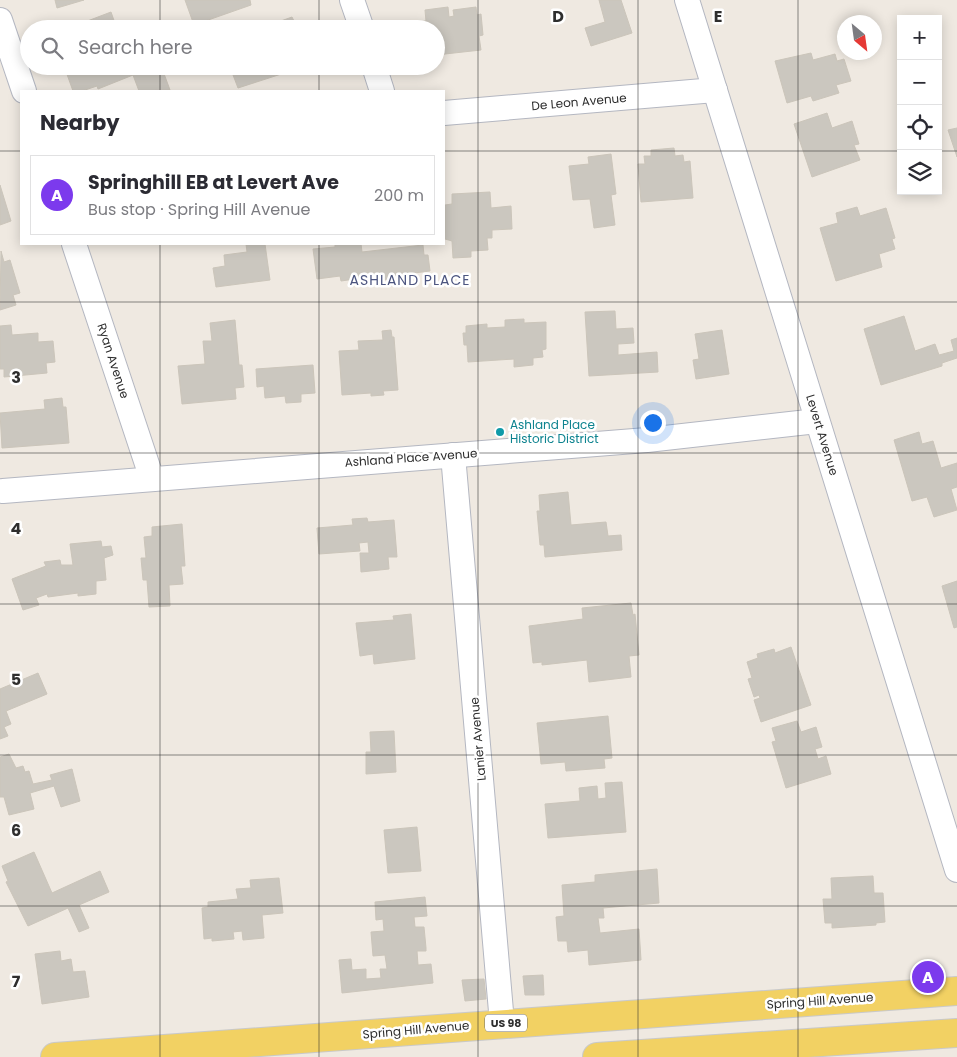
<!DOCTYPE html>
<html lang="en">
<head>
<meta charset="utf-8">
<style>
  body { margin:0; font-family:Poppins,sans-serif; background:#f7f7f7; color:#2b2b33 }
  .controls { position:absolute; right:15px; top:15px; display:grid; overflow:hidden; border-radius:0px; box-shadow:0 2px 12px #0003 }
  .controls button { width:45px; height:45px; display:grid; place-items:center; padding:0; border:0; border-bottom:1px solid #e1e1e2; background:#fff; color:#2b2b33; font:25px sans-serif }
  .compass { position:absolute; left:837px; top:15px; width:45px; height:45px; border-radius:50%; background:#fff; box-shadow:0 2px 12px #0003; rotate:151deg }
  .you { position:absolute; left:652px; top:422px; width:18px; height:18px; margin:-12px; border:4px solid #fff; border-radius:50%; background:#1a73e8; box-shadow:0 0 0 8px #1a73e833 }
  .badge { display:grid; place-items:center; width:32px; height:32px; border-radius:50%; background:#7c3aed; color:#fff; font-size:16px; font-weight:700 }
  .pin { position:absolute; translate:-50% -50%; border:2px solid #fff; box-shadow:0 1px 5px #0006 }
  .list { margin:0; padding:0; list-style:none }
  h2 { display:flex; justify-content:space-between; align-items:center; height:65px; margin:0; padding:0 20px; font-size:21px }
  h2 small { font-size:16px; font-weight:400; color:#7c7c81 }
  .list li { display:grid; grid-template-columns:32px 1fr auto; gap:15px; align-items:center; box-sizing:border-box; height:80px; margin:0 10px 10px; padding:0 10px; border:1px solid #e1e1e2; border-radius:0px }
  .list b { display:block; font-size:19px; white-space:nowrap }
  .list p { margin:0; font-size:16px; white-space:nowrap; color:#7c7c81 }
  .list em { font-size:16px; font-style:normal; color:#7c7c81 }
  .icon { flex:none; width:28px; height:28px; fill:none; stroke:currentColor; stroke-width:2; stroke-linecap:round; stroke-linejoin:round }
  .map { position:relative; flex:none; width:957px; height:1057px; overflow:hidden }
  .search { position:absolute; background:#fff; box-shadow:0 2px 12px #0003; left:20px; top:20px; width:425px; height:55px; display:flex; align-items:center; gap:12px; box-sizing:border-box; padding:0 18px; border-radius:28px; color:#7c7c81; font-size:19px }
  .panel { position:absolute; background:#fff; box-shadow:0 2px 12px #0003; left:20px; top:90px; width:425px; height:155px; border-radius:0px }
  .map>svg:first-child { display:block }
  .building { fill:#cbc7bf; stroke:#cbc5ba }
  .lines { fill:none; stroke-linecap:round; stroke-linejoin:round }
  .minor-casing { stroke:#b4b7c1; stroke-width:26 }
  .major-casing { stroke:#c9c9c9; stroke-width:30 }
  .minor { stroke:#fff; stroke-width:24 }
  .major { stroke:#f2d163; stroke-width:28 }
  .grid { fill:none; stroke:#2e2e2e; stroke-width:1; stroke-opacity:0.55 }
  .culture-dot { fill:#0f9aa8; stroke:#fff; stroke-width:2 }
  .labels { text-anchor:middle; stroke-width:5; stroke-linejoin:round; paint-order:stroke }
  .shield { fill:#fff; stroke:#6d6d6d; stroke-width:1 }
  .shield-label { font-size:11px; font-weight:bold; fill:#2e2e2e }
  .street-label { font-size:12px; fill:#2e2e2e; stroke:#fff }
  .culture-label { font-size:12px; fill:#0d838f; stroke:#fff; text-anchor:start }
  .neighbourhood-label { font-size:14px; letter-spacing:1px; fill:#4d5680; stroke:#fff }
  .grid-label { font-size:16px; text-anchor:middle; font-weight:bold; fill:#2e2e2e; stroke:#fff; stroke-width:5; stroke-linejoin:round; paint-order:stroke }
</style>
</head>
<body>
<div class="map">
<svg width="957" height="1057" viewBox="0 0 957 1057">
  <rect width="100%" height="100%" fill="#efe9e1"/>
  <g class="building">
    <path d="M55,0H84L57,8Z"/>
    <path d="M185,0H250L251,5L194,25Z"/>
    <path d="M599,0H621L632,33L591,46L585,28L605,22Z"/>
    <path d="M448,7L449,17L454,16L453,10L476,7L477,15L481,14L483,35L479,36L481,50L436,55V29H416V22L426,21L425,10Z"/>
    <path d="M111,12L117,29H78L77,25Z"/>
    <path d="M292,17L298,29H268L267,26Z"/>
    <path d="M811,53L813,60L835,54L837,61L844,59L851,81L836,85L839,93L813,101L811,96L787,103L775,61Z"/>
    <path d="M64,66H168L169,69L163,71L170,90L139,91L133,75L98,89L97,86L82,91H73Z"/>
    <path d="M306,66L238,88L230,67L233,66Z"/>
    <path d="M827,113L832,128L852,121L859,144L854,145L860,160L812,177L794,124Z"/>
    <path d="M957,128V157L948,130Z"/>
    <path d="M674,148L675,156L683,155L684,162L690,161L693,198L641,202L638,164H645L644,156H651V150Z"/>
    <path d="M611,154L616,194L611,195L615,225L594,228L590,199L573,200L569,166L589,164L588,157Z"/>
    <path d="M0,185L11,221L0,225Z"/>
    <path d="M490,192L491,208L511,206L512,229L492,230V238H487L488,250L471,251V257L453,258L452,241L445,239V205L452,204V194Z"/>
    <path d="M857,207L860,216L886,208L895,238L892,239L895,249L879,254L882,267L836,281L820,228L838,223L836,213Z"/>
    <path d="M246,244H265L270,280L216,287L213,268L225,266L224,255L247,252Z"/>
    <path d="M335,244H361L362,252L423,245L424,255H428L430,271L390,276L391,279L362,283V278L341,281L340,276L317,279L313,249L335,247Z"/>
    <path d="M1,251L4,262L10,260L20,293L13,295L16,305L0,310Z"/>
    <path d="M615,311L616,329L633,328L634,343L618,344V355L657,352L658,372L589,376L585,312Z"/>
    <path d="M904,316L915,351L935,344L939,355L954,351L951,340L957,338V358L942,363V366L881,385L864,329Z"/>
    <path d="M524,319V323L546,322V349L542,350L543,357L533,358V365L514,367V359L468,362L467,345H464L463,333H466V326L487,324V328L505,327V320Z"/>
    <path d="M235,320L239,365H242L244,387L235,388L236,399L182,404L178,366L205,364L203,341H212L210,323Z"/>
    <path d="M11,325L12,335L38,333V342L53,341L55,362L46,363L47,373L4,377V369H0V326Z"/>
    <path d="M391,330L392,337H394L398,390L383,391L384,395L371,396V393L342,395L339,351L359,350L358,341L383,340L382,331Z"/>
    <path d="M722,330L729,374L696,379L693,360L699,359L695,334Z"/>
    <path d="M313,365L315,393L301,394V402L286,403L285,396L265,398L264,386L257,387L256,369Z"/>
    <path d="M62,398L63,407H66L69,443L2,448L0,413L45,409L44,400Z"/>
    <path d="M919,432L922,444L933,441L941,468L957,463V487L951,489L957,510L934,517L927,497L912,501L894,440Z"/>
    <path d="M568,492L571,525L606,522L608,536L621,535L622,550L545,557L544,545H540L537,511H540L539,495Z"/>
    <path d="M367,518L368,522L394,520L397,557H388L389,569L361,572L360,553H369L368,542L359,543L360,551L319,554L317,528L353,525L352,519Z"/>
    <path d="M182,524L185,566H181L183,584L169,585L170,606L149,607L147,580H143L141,558H146L144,537L152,536V527Z"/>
    <path d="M101,541L102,547L111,546L113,555L104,558L106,580L96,581V594L78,596V593L48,597L47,594L36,598L39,605L23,610L12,579L46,566L44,562L60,560L61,565H73L70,544Z"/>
    <path d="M957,581V627L954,628L942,586Z"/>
    <path d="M631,603L633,615L635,614L639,655L629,656L631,677L589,682L587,660L542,665V662L533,663L529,626L583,619L582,608Z"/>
    <path d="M411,614L415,659L374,664L373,654L360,656L356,623L394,620L393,616Z"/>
    <path d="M791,647L811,705L761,722L754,700L760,698L759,695L754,697L748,679L752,678L747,662L758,658L757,654L774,649L775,653Z"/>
    <path d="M38,673L47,694L6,711L11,724L4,727L8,736L0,739V689Z"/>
    <path d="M608,716L612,758L604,759L605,768L566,771L565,762L541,764L537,723Z"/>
    <path d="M797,721L801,732L816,727L822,747L815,749L818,759L826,756L831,774L786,788L772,742L776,741L772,728Z"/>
    <path d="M394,731L396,772L366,774V752H371L370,732Z"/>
    <path d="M9,754L16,768L23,766L25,772L29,771L33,784L52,780L50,775L72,769L80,801L61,807L54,786L30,793L34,809L9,815L4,797H0V757Z"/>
    <path d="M622,782L626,832L548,838L545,804L580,801L579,788L597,786L598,799L606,798L605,783Z"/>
    <path d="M417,827L421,871L388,873L384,830Z"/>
    <path d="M34,852L52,893L100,871L109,892L79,905L89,928L79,932L68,908L28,926L6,882L8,881L2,866Z"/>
    <path d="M657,869L659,903L603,908L604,918H598L600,933L639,929L641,960L589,965L588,950L568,952L567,941H558L556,917L564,916L562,885L595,882V875Z"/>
    <path d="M873,876L874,893H883L885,922L876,923V925L832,928V923H825L823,899H832L831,878Z"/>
    <path d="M279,878L283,913L262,915L264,938L243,940L242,931L233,932L234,939L212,941V938L204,939L202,908L208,907V902L238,899L236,889L251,888L250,880Z"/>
    <path d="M425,897L427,916L414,917L415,927H424L426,948V951H417L418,965L431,964L433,983L342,993L339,960L351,959L352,970L366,969V979L381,978L380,969H387L385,955L373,956L371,932L384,931L383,919L376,920L375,902Z"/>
    <path d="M60,951L61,961L71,959L73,972L85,971L89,997L42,1004L35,954Z"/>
    <path d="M543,975L544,995H525L523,976Z"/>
    <path d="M484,979L486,999L465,1001L462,980Z"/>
  </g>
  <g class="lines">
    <g class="minor-casing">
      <g id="minor">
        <path d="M352,0L362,29"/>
        <path d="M687,0L957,870"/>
        <path d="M0,20L24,91"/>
        <path d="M374,66L382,91"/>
        <path d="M444,113L715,90"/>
        <path d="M74,244L152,479"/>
        <path d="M453,455L502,1023"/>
        <path d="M3,491L647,440L817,421"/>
      </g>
    </g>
    <g class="major-casing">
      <g id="major">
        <path d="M55,1057L957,991"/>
        <path d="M597,1057L957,1033"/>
      </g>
    </g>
    <use href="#minor" class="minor"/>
    <use href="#major" class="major"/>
  </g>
  <path class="grid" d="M160,0V29M319,0V29M478,0V1057M638,0V1057M798,0V1057M160,66V91M319,66V91M0,151H21M444,151H901M938,151H957M160,244V1057M319,244V1057M0,302H957M0,453H957M0,604H957M0,755H957M0,906H957"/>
  <circle class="culture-dot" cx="500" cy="432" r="5"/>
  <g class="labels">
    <rect class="shield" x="485" y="1014.5" width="42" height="17" rx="4"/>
    <g class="shield-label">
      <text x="506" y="1027">US 98</text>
    </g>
    <g class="street-label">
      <text transform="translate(579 102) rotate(-5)" y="4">De Leon Avenue</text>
      <text transform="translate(113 361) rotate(72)" y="4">Ryan Avenue</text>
      <text transform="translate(822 435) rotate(73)" y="4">Levert Avenue</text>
      <text transform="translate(411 458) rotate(-4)" y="4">Ashland Place Avenue</text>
      <text transform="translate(478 739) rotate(-95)" y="4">Lanier Avenue</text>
      <text transform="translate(820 1001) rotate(-4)" y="4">Spring Hill Avenue</text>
      <text transform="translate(416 1030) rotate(-5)" y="4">Spring Hill Avenue</text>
    </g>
    <g class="culture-label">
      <text x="510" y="429">Ashland Place<tspan x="510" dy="14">Historic District</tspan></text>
    </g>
    <g class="neighbourhood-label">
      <text x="410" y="285">ASHLAND PLACE</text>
    </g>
  </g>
  <g class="grid-label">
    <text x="558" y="22">D</text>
    <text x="718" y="22">E</text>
    <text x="16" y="383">3</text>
    <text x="16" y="534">4</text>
    <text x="16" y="685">5</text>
    <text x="16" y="836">6</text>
    <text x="16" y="987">7</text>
  </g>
</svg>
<div class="controls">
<button>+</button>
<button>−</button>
<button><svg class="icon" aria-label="locate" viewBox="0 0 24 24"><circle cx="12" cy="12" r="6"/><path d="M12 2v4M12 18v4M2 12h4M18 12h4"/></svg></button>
<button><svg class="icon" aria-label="layers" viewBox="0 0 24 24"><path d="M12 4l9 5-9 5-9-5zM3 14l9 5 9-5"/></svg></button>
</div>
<svg class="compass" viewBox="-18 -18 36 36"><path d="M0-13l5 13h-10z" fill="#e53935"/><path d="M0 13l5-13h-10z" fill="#7c7c81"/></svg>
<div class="you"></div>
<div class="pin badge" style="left:928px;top:977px">A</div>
<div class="search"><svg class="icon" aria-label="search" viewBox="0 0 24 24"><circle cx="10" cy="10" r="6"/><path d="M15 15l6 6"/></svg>Search here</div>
<section class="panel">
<h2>Nearby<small></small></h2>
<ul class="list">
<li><span class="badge">A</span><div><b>Springhill EB at Levert Ave</b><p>Bus stop · Spring Hill Avenue</p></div><em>200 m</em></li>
</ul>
</section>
</div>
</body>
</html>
